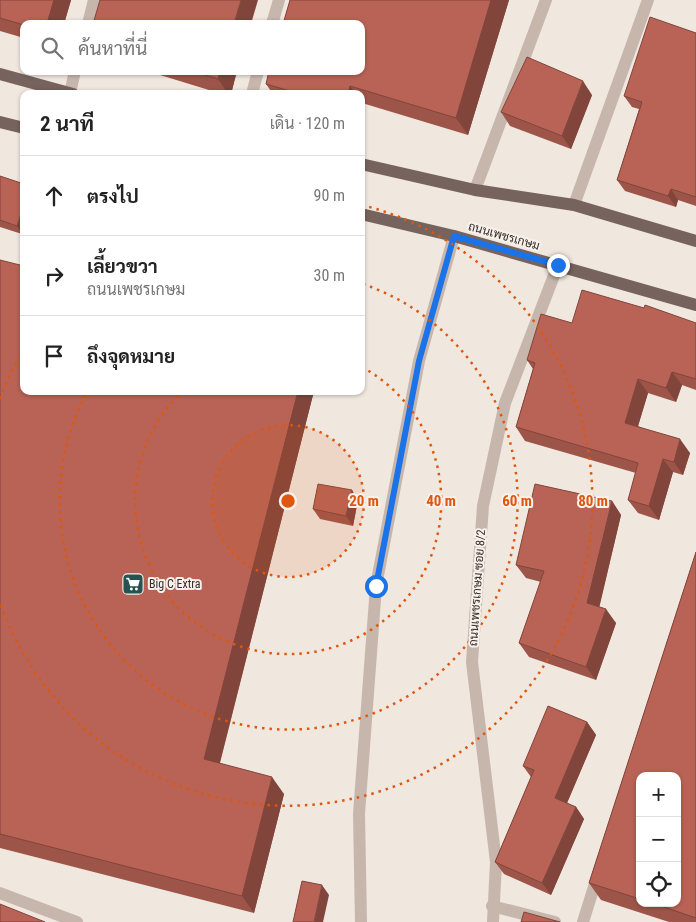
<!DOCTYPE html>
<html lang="th">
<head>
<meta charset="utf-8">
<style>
  body { margin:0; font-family:"Roboto Condensed",Sarabun,sans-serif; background:#f6f6f6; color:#222 }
  .controls { position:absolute; right:15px; bottom:15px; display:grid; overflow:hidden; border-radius:10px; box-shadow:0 1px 4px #0004 }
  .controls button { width:45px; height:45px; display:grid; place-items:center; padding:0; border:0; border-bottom:1px solid #e0e0e0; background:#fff; color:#222; font:25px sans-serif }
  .stop { position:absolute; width:15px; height:15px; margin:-11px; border:4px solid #1a73e8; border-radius:50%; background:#fff }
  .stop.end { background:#1a73e8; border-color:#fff; box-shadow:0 1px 5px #0008 }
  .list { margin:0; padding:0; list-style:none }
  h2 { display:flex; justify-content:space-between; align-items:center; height:65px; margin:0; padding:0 20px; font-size:21px }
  h2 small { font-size:16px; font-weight:400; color:#767676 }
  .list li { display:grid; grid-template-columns:32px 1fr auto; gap:15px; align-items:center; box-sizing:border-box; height:80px; padding:0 20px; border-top:1px solid #e0e0e0 }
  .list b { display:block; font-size:19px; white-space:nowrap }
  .list p { margin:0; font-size:16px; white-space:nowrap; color:#767676 }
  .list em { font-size:16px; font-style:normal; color:#767676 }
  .icon { flex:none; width:28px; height:28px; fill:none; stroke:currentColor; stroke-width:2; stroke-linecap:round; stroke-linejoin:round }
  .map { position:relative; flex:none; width:696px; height:922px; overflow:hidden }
  .search { position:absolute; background:#fff; box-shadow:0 1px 4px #0004; left:20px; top:20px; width:345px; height:55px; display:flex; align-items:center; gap:12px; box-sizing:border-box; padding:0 18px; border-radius:10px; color:#767676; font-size:19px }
  .panel { position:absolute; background:#fff; box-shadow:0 1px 4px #0004; left:20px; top:90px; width:345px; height:305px; border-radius:10px }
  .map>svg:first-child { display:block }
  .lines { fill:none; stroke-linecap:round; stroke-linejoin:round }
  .minor { stroke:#c7b6ac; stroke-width:12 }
  .major { stroke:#76635d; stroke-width:12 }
  .wall { fill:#9e5549; fill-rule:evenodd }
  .shaded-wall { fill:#81453c }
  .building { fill:#b86355; stroke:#81453c }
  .route { stroke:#1a73e8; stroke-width:6 }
  .ring { fill:none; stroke:#df570e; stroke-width:2.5; stroke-dasharray:2.5 5 }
  .labels { text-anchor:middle; stroke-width:4; stroke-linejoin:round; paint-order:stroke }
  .street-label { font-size:12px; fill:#362d2a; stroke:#f8f1eb }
  .poi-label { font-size:12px; fill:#362d2a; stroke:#f8f1eb; text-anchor:start }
  .centre { fill:#df570e; stroke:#f8f1eb; stroke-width:2.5 }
  .ring-label { font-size:15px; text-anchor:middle; font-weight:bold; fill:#df570e; stroke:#f8f1eb; stroke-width:4; stroke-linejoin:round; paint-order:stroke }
</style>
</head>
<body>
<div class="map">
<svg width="696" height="922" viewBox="0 0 696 922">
  <rect width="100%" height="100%" fill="#f0e7df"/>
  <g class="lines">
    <g class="minor">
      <path d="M88,24L94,0"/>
      <path d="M272,24L279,0"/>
      <path d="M70,93L75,71"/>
      <path d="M252,94L258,71"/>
      <path d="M475,190L546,0"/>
      <path d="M574,205L648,0"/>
      <path d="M0,893L77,922"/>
      <path d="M492,906L555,922"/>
      <path d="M361,922L359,814L376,586L419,361L454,236"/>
      <path d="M493,922L496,862L472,662L483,506L505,403L558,265"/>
      <path d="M583,922L598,874"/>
    </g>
    <g class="major">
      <path d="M0,74L73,94"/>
      <path d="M0,122L24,128"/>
      <path d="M361,164L475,190L574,205L696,241"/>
      <path d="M361,214L454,236L696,305"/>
    </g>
  </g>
  <g class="wall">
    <path d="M0,0H71L64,24H24V38L0,31Z"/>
    <path d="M290,0H509L468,135L362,103L361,107V94H273L266,84Z"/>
    <path d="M696,33V206L678,200L676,207L625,191L617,180L639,109L632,107L624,96Z"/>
    <path d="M147,71H237L231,94H222Z"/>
    <path d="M592,95L571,149L510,126L501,112Z"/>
    <path d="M0,176L22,234L0,227Z"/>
    <path d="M0,260L24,391H314L220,763L284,794L254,913L0,848Z"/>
    <path d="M572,323H696V390L682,385L676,402L648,393L638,426L690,453L683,475L673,472L659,520L638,513L628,500L636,473L525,441L516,427L533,369L527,360Z"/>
    <path d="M358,500L353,526L320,519L313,509Z"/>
    <path d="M612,501L621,515L599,607L616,623L596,680L529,657L519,643L541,582L526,578L516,565Z"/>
    <path d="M696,552V922H669L601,900L589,883ZM640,776L677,903H640Z"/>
    <path d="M587,722L596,735L567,803L576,807L584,819L551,895L504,874L495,862L531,777L523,766Z"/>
  </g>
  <g class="shaded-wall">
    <path d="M54,0H71L64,24H51L48,20Z"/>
    <path d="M241,0H258L251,24H234Z"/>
    <path d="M491,0H509L468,135L456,118Z"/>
    <path d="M220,71H237L231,94H228L218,79Z"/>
    <path d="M583,81L592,95L571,149L562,136Z"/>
    <path d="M350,86L356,94H348Z"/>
    <path d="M671,189L678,200L676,207L668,196Z"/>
    <path d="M24,205V231L22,234L17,226Z"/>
    <path d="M672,372L682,385L676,402L666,388Z"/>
    <path d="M638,379L648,393L635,436L625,423Z"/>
    <path d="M298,391H314L216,777L204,759Z"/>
    <path d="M680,439L690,453L683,475L674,462Z"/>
    <path d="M663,459L673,472L659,520L649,506Z"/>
    <path d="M352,490L358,500L353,526L346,516Z"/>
    <path d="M612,501L621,515L597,617L587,603Z"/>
    <path d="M606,609L616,623L596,680L586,667Z"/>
    <path d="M587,722L596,735L564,810L555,798Z"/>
    <path d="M272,777L284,794L254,913L242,896Z"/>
    <path d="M576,807L584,819L551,895L542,883Z"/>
    <path d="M322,885L329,895L323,922H314Z"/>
  </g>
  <g class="building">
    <path d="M0,0H54L48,20L45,24H24V25L0,18Z"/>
    <path d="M100,0H241L234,24H93Z"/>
    <path d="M290,0H491L456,118L350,86L348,94H300L266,84L269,71H361V24H283Z"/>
    <path d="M650,17L696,33V197L671,189L668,196L617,180L642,102L624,96Z"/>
    <path d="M527,57L583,81L562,136L501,112Z"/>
    <path d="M192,71H220L218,79Z"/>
    <path d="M0,176L24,184V205L17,226L0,220Z"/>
    <path d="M0,260L24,266V391H298L204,759L272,777L242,896L0,834Z"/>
    <path d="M582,290L644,308L645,305L696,323V379L672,372L666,388L638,379L625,423L680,439L674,462L663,459L649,506L628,500L638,463L516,427L535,363L527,360L541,314L572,323Z"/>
    <path d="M318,484L352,490L346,516L313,509Z"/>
    <path d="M535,484L612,501L587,603L606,609L586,667L519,643L544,571L516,565Z"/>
    <path d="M696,552V918L652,903H677V776H640V899L589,883Z"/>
    <path d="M548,706L587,722L555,798L576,807L542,883L495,862L534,770L523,766Z"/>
    <path d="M302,881L322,885L314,922H293Z"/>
    <path d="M0,904L45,922H0Z"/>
    <path d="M524,912L560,922H521Z"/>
  </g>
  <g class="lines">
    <path class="route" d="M376,586L419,361L454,236L558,265"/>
  </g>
  <circle cx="288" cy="501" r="76" fill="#df570e" fill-opacity=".12"/>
  <g class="ring">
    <circle cx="288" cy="501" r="76"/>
    <path d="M362 367A153 153 0 1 1 181 392"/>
    <path d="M363 284A229 229 0 1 1 87 392"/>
    <path d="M0 399A305 305 0 0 1 23 351M362 205A305 305 0 1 1 0 603"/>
  </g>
  <defs>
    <g id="supermarket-square" transform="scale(1.125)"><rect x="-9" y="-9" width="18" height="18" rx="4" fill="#245352" stroke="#f8f1eb"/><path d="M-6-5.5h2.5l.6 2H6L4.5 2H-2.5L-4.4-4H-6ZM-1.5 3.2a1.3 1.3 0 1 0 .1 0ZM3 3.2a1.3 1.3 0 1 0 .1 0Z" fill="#fff"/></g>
  </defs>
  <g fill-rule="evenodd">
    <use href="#supermarket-square" x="133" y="584"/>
  </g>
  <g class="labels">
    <g class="street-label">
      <text transform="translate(504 236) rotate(16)" y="4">ถนนเพชรเกษม</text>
      <text transform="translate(477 588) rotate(-86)" y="4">ถนนเพชรเกษม ซอย 8/2</text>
    </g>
    <g class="poi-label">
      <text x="149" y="588">Big C Extra</text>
    </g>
  </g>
  <circle cx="288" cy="501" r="8" class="centre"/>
  <g class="ring-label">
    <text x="364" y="506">20 m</text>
    <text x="441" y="506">40 m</text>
    <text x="517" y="506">60 m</text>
    <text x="593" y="506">80 m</text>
  </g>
</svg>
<div class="controls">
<button>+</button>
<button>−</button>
<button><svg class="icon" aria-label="locate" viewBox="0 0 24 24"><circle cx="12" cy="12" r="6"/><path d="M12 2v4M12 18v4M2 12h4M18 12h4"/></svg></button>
</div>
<div class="stop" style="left:376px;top:586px"></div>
<div class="stop end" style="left:558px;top:265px"></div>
<div class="search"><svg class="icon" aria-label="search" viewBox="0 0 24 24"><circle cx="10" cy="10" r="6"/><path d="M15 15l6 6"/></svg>ค้นหาที่นี่</div>
<section class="panel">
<h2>2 นาที<small>เดิน · 120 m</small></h2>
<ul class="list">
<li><svg class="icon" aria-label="ahead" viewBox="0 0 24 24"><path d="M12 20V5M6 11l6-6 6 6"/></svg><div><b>ตรงไป</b></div><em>90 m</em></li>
<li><svg class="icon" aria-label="right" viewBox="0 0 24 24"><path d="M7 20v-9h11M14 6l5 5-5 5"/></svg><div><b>เลี้ยวขวา</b><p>ถนนเพชรเกษม</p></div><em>30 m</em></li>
<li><svg class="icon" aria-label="arrive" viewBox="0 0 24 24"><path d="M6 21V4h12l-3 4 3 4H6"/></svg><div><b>ถึงจุดหมาย</b></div></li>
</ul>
</section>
</div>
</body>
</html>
